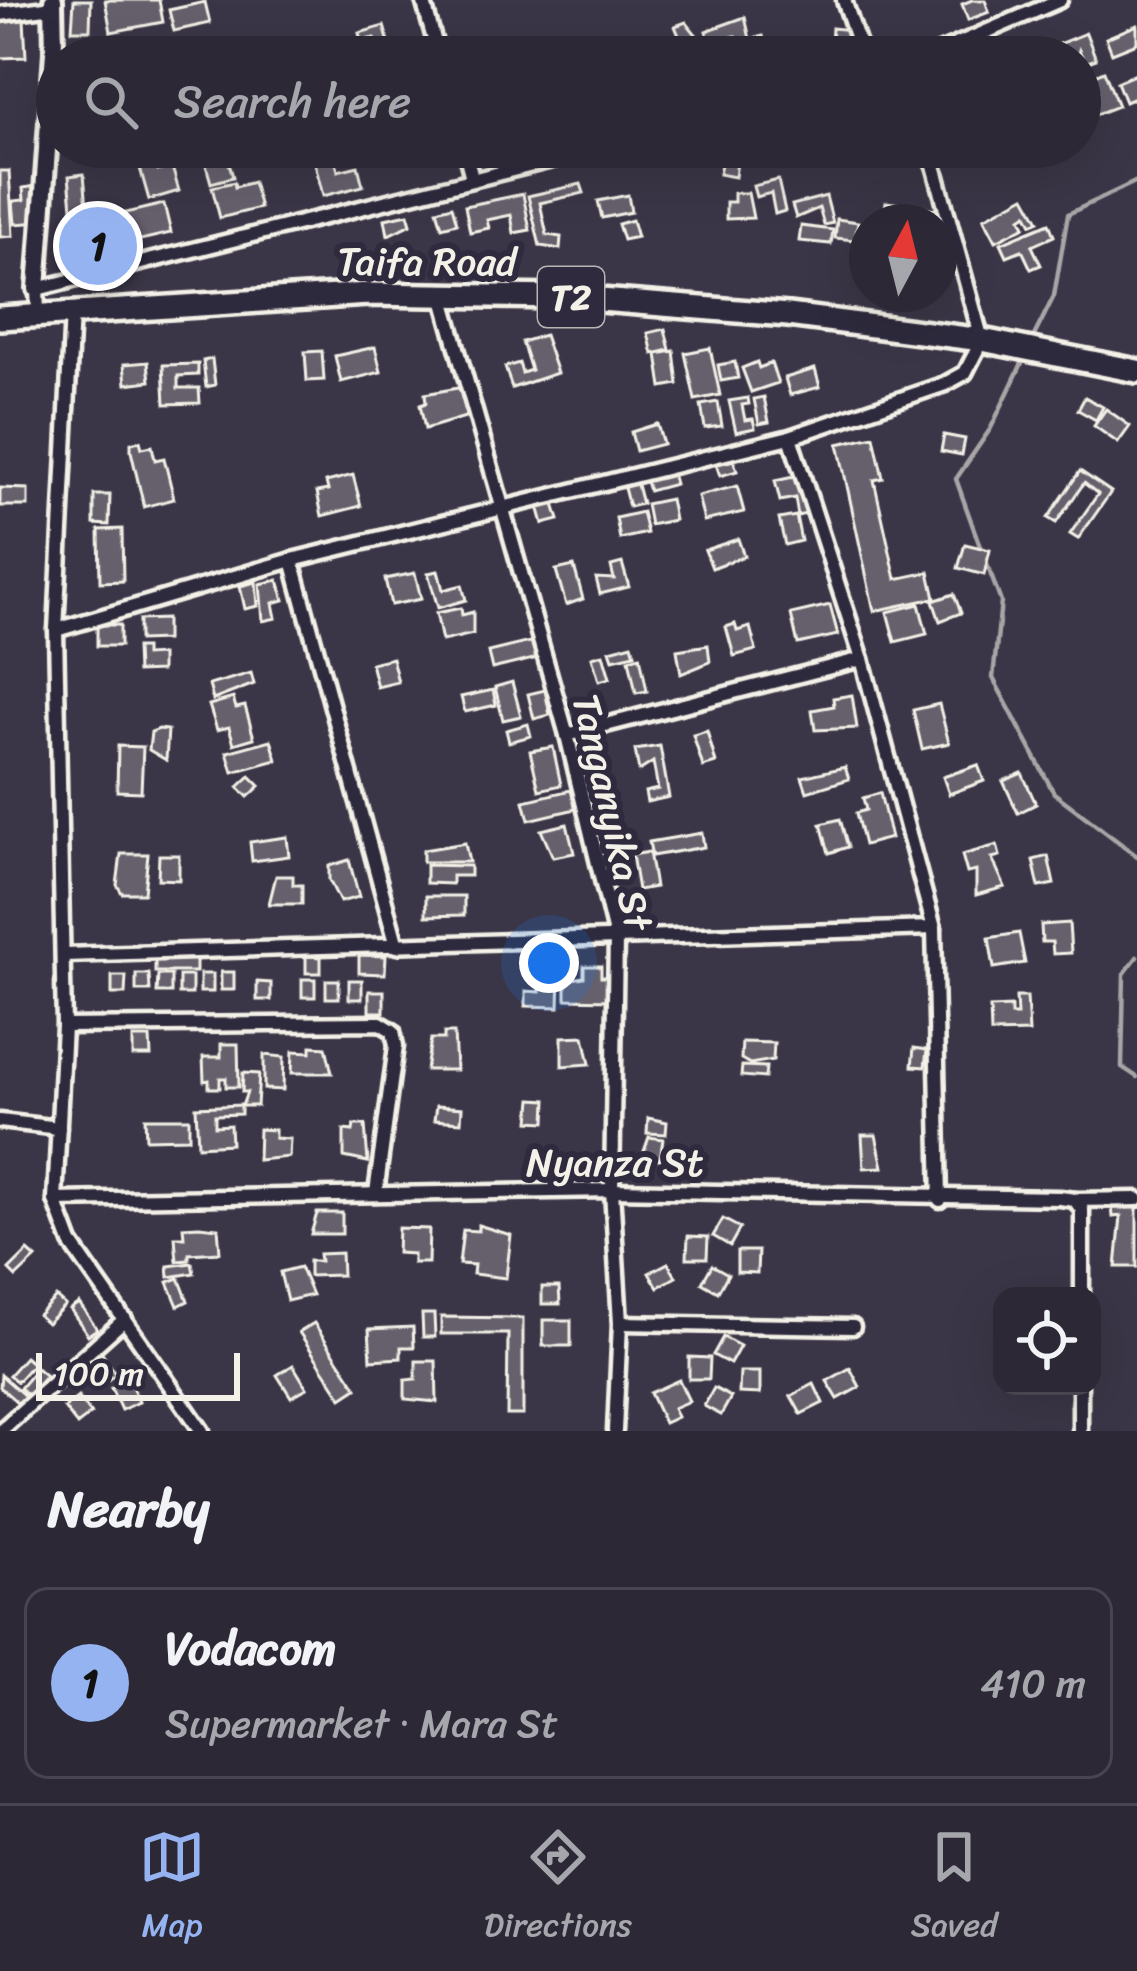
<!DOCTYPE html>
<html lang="en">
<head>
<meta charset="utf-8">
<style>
  body { margin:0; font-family:Sriracha,sans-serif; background:#34303d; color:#f1f3f6 }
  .controls { position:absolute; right:36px; bottom:36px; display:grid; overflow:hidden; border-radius:24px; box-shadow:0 12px 48px #0002 }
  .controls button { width:108px; height:108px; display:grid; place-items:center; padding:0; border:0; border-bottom:3px solid #484450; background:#2c2835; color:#f1f3f6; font:60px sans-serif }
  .compass { position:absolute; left:849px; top:204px; width:108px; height:108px; border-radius:50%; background:#2c2835; box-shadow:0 12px 48px #0002; rotate:7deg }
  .scale { position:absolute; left:36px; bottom:30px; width:204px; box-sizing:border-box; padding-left:12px; border:6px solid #f4f1e8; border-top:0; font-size:33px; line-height:42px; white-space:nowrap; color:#f4f1e8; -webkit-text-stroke:9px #2f2a3d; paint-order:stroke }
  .you { position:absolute; left:549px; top:963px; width:42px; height:42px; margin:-30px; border:9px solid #fff; border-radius:50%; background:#1a73e8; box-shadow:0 0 0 18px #1a73e833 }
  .badge { display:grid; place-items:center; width:78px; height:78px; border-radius:50%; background:#95b2f1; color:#111; font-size:39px; font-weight:700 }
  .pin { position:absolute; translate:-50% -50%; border:6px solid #fff; box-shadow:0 3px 12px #0006 }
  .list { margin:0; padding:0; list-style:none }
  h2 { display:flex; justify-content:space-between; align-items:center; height:156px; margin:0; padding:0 48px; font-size:51px }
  h2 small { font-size:39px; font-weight:400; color:#a6a6ad }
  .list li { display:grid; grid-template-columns:78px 1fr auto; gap:36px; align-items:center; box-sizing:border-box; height:192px; margin:0 24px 24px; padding:0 24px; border:3px solid #484450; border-radius:24px }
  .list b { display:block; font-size:45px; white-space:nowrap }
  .list p { margin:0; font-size:39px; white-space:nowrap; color:#a6a6ad }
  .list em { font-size:39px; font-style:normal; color:#a6a6ad }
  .icon { flex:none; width:66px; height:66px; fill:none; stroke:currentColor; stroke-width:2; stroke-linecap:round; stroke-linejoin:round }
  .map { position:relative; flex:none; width:1137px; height:1431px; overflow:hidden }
  .search { position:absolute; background:#2c2835; box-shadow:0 12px 48px #0002; left:36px; right:36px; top:36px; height:132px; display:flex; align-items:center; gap:30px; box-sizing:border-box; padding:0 42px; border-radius:66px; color:#a6a6ad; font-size:45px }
  .sheet { height:372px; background:#2c2835 }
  nav { display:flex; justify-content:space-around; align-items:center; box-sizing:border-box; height:168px; border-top:3px solid #484450; background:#2c2835; font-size:33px; color:#a6a6ad }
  nav a { display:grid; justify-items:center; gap:6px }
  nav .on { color:#95b2f1 }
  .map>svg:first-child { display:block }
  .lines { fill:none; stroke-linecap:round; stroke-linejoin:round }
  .stream { stroke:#aaa6a7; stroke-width:4.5 }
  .building { fill:#65616c; stroke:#f4f1e8; stroke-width:3 }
  .street-casing { stroke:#f4f1e8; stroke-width:21 }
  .secondary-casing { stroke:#f4f1e8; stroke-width:26 }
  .highway-casing { stroke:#f4f1e8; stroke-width:30 }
  .street { stroke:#2f2a3d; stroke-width:12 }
  .secondary { stroke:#2f2a3d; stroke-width:16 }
  .highway { stroke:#2f2a3d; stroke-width:21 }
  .labels { text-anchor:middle; stroke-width:12; stroke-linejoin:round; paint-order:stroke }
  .shield { fill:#2f2a3d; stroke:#b9b5b5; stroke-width:3 }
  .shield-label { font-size:36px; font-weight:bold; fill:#f4f1e8 }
  .street-label { font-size:39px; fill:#f4f1e8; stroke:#2f2a3d }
</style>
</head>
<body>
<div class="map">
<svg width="1137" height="1431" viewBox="0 0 1137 1431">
  <rect width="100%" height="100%" fill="#3b3647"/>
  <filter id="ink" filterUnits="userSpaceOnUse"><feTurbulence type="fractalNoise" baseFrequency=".00833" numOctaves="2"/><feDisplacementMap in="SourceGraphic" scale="24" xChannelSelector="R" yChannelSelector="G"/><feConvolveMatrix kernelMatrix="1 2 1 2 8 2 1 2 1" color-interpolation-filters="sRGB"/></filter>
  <g filter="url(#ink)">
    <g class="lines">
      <g class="stream">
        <path d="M1034,336L1054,296L1068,214L1137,181"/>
        <path d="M981,549L956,479L991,428L1023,361"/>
        <path d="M985,559L1001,602L993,678L1054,793L1137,856"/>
        <path d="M1137,957L1124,974L1122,1067L1137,1077"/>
      </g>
    </g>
    <g class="building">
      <path d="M74,0H91L90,30H72Z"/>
      <path d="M105,0H159L163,22L111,32Z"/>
      <path d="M972,0H985L989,12L968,20L962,4Z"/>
      <path d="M205,2L210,23L174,31L169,10Z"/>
      <path d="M745,17L750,39L763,36L767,51L736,57L735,36L710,43L706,31Z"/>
      <path d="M24,19L26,57L0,58V20Z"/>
      <path d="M686,22L703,43L685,50L675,26Z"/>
      <path d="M1137,25V43L1112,53L1106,38Z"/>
      <path d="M384,26L393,57H373L379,55L374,38L361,41L359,33Z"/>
      <path d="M832,28L852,30L851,43L831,42Z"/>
      <path d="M1086,33L1096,59L1085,63L1079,50L1077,57H1056L1051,47Z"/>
      <path d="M728,40L733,57H687L685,51Z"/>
      <path d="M1104,71L1118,106L1081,120L1080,99L1098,92L1092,76Z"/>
      <path d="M1136,74L1137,97L1125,102L1117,82Z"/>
      <path d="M134,147H172L152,152L158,171L172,167L179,191L149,200Z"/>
      <path d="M311,147H332L338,171L358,166L363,186L323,196Z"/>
      <path d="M226,152L233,177L211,183L204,158Z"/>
      <path d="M722,159L737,162L735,177L719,174Z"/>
      <path d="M0,171H9L13,236L0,237Z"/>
      <path d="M84,174L87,207L72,208L69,176Z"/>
      <path d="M778,180L785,211L775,214L771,193L756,197L753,186Z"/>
      <path d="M234,182L235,187L253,182L260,208L220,218L212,187Z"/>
      <path d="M581,184L584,193L540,203L547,235L561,237L560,249L540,246L528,196Z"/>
      <path d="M37,186L40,222L15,224L13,201L24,200L23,188Z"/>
      <path d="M734,193H748L753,218L726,219V202H734Z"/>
      <path d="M523,194L530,230L514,233L511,215L487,220L489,228L470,232L465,206Z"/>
      <path d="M628,195L631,212L602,218L598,201Z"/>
      <path d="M826,196L833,223L824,225L819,208L796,218L792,205Z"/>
      <path d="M1025,196L1039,221L1032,224L1027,214L1021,218L1025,226L996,241L984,218Z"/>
      <path d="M886,202L937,209L935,222H883Z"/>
      <path d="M164,204L171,233L132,242L125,213Z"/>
      <path d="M452,206L457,223L442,227L437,210Z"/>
      <path d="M408,214L411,224L388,235L385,219Z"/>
      <path d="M837,219L858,222L855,240L835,238Z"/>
      <path d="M632,220L637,237L623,240L618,224Z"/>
      <path d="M1049,223L1054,236L1032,246L1041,265L1031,269L1022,250L1007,256L1001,243Z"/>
      <path d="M801,226L833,230L831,244L799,241Z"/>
      <path d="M113,228L120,252L75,263L69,239Z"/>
      <path d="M665,329L670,350L653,354L648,333Z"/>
      <path d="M544,335L557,373L512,388L505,367L519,363L522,373L531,370L522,342Z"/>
      <path d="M375,347L381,372L341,382L335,356Z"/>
      <path d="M710,348L720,395L695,400L685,353Z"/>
      <path d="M322,351L324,380L307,381L305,352Z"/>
      <path d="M674,351L678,384L662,387L657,354Z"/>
      <path d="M212,359L215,385L206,387L203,361Z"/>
      <path d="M148,362L150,381L126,384L124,364Z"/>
      <path d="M735,362L738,378L721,381L718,365Z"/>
      <path d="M757,362L759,368L771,363L778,383L751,392L742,368Z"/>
      <path d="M198,364V375L178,376V388H199L200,403L165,404L163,365Z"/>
      <path d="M815,369L820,387L790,395L785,378Z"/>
      <path d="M463,387L469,416L425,429L420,405L426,403L425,394Z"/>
      <path d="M764,397L769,422L759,424L754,399Z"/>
      <path d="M1085,397L1103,407L1096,420L1078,410Z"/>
      <path d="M748,398L749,404L742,405L745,420L753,419L755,428L736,432L729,401Z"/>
      <path d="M718,402L722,426L705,428L701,405Z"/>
      <path d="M1106,409L1130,426L1118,443L1094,426Z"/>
      <path d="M657,424L663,444L636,451L631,432Z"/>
      <path d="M944,435L965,439L962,455L941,451Z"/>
      <path d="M874,436L883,478L874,480L896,579L929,572L935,598L874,611L838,444Z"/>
      <path d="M140,441L142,448L152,446L155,460L164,458L174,499L144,507L131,451V443Z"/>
      <path d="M733,458L737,471L720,476L716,464Z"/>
      <path d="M1080,471L1111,492L1078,539L1070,534L1098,494L1084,483L1056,523L1048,518Z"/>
      <path d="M653,473L655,478L672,473L675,484L649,491L644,475Z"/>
      <path d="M353,475L361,506L322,516L317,492L328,490L326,482Z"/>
      <path d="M798,476L806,514L798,516L795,498L780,501L775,481Z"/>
      <path d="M636,481L642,504L629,507L623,484Z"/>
      <path d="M737,486L744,512L704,521L698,496Z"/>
      <path d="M0,488L28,489V506H0Z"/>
      <path d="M94,495H110L109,525L94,524Z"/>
      <path d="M670,499L674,520L650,525L646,504Z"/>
      <path d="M553,501L559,520L543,524L538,506Z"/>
      <path d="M642,512L647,533L620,539L616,518Z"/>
      <path d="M796,516L801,541L785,545L779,519Z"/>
      <path d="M122,529L123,581L100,582L99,530Z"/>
      <path d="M738,539L744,556L712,568L705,550Z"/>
      <path d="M965,544L990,550L984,575L958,568Z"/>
      <path d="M622,563L629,587L600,594L596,578L614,579L611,566Z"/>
      <path d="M574,566L583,599L566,605L556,570Z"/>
      <path d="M438,571L443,590L462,585L466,600L438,608L428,573Z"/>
      <path d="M415,573L421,599L391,605L385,579Z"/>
      <path d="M278,580L284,600L273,603L276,618L263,621L260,584Z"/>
      <path d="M256,582L258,606L245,609L240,586Z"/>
      <path d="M954,594L961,613L940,621L933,601Z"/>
      <path d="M919,604L927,634L895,642L887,612Z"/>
      <path d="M830,605L838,635L798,644L791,614Z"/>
      <path d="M461,608L462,615L473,612V634L442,641L436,613Z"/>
      <path d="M166,619V640L139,641V620Z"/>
      <path d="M735,624L737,631L750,627L756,650L734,656L726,627Z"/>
      <rect x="97" y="625" width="23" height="21"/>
      <path d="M534,641L538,658L492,669L488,652Z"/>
      <path d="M632,644L635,654L613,659L610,650Z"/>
      <path d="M708,645L710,662L681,674L677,650Z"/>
      <path d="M136,648H145V656L161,655V671L137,672Z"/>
      <path d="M603,654L610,678L599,681L592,657Z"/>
      <path d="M640,656L647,691L636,693L629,659Z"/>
      <path d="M392,658L398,682L377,687L371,663Z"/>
      <path d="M251,673L254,684L213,700L209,685Z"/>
      <path d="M512,682L521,716L503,720L495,687Z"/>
      <path d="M493,690L496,705L465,712L461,697Z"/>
      <path d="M545,690L550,715L534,719L528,694Z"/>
      <path d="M852,695L857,728L815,730L812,710L834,706L833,698Z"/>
      <path d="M233,698L236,708L245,706L254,738L234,744L229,727L217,730L209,705Z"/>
      <path d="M939,704L949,743L922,749L913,710Z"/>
      <path d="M528,724L531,736L509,742L506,730Z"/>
      <path d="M159,729L168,730L166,760L149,750L151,732Z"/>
      <path d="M707,731L716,763L703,767L693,735Z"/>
      <path d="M271,740L277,760L233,772L227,752Z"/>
      <path d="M118,746L143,747L141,792L117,791Z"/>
      <path d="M660,746L669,797L647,802L645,792L658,789L653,762L639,771L635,750Z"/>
      <path d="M553,747L561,785L539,790L530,751Z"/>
      <path d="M978,765L984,781L949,794L943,777Z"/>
      <path d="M845,767L849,779L807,792L802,777Z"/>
      <path d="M1022,773L1036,804L1018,813L1003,781Z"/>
      <path d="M250,776L260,786L248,797L238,787Z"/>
      <path d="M575,789L580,808L529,820L524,801Z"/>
      <path d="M880,793L891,838L864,845L856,813L866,810L863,798Z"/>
      <path d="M840,819L848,847L829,853L821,824Z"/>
      <path d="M567,824L574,853L553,857L541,830Z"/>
      <path d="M702,833L704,847L652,856L649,842Z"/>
      <path d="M287,837L289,856L252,861L250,842Z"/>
      <path d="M465,843L469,862H423V850Z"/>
      <path d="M997,845L1000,856L992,858L1005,887L976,895V871L967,873L962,855Z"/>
      <path d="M649,852L655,887L638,890L632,855Z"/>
      <path d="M121,854H148L144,893H122L117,885Z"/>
      <path d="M159,855H179V880L158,879Z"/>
      <path d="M1048,856L1054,884L1039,887L1033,860Z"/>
      <path d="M349,860L359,897L340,902L329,880V866Z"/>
      <path d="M426,865L470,866V876H452V884L426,883Z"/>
      <path d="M276,876H293V885H302V904H269Z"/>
      <path d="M426,896H464V915L426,916Z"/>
      <path d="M1069,923L1071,953L1053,954L1052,942H1042L1041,925Z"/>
      <path d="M1019,933L1025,963L994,968L989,938Z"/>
      <rect x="155" y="953" width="41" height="19"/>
      <path d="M359,955L386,956L385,974L359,973Z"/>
      <path d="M306,956L321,957V973H306Z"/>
      <path d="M584,966H601V977H611V1000L566,999V980L584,977Z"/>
      <rect x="221" y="972" width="13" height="18"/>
      <path d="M136,974H149L150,991H136Z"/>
      <rect x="200" y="974" width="13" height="18"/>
      <path d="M540,974L560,975L559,1007L526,1006V991L540,992Z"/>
      <path d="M158,975H171V993H157Z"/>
      <path d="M112,976H126L125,994H112Z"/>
      <rect x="179" y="976" width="13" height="18"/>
      <rect x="302" y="979" width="13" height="18"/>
      <rect x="326" y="980" width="13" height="18"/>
      <rect x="349" y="980" width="13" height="19"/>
      <path d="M257,982L271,983V1000H257Z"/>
      <rect x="369" y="991" width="15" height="21"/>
      <path d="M1016,997H1027L1029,1032L991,1033L990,1008L1011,1007V1015H1017Z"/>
      <path d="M444,1033H454L456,1070H426L431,1039H444Z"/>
      <path d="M584,1036L590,1064L562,1066V1037Z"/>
      <path d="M133,1038H150L151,1056H133Z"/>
      <path d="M742,1042L774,1043L773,1060L750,1064L741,1059Z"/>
      <path d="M221,1044H238L239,1087H226V1078H220V1088H209V1080L204,1081L203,1057H221Z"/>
      <path d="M311,1046L326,1047L332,1073H292L293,1051L311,1052Z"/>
      <path d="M914,1048L927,1050L925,1067L912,1066Z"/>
      <path d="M264,1055L284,1057L283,1090L264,1089Z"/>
      <path d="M742,1066L766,1067L765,1078L741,1076Z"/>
      <path d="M243,1073L259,1074L257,1106H242L247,1092H242Z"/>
      <path d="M532,1099L547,1100L546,1122L530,1121Z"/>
      <path d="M241,1105V1114L215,1115V1126L230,1125L231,1144L198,1146L196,1107Z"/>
      <path d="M436,1106L462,1108L461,1122L434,1120Z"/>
      <path d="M145,1118H189V1138L146,1139Z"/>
      <path d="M648,1118L667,1122L666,1134L647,1133Z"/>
      <path d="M354,1125H365L368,1162L344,1157V1130L353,1131Z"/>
      <path d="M259,1129L275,1130V1138L290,1139L289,1157L258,1160Z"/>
      <path d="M862,1135H876L883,1167L864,1168Z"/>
      <path d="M649,1137L663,1139L660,1159L642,1157Z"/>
      <path d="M1137,1205V1267H1116L1121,1216L1113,1217L1112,1206Z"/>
      <path d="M317,1213H342V1234H311Z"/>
      <path d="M723,1219L740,1228L730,1246L713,1236Z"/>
      <path d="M478,1225L511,1235L506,1278L473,1274L474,1265L459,1264L463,1230L478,1231Z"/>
      <path d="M199,1226L218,1228L220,1252L189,1254V1260L177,1261L175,1237H184L183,1227Z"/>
      <path d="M398,1228L429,1229L428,1263H413V1254L397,1253Z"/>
      <path d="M688,1236L708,1237L707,1258H687Z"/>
      <path d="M28,1251L36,1258L16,1277L9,1270Z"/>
      <path d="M737,1251H758L757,1273L737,1272Z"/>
      <path d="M341,1253L342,1275L309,1276V1261H320L319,1254Z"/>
      <path d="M192,1263L194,1273L169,1277L168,1266Z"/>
      <path d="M668,1263L676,1277L658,1287L649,1273Z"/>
      <path d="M712,1265L728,1274L718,1292L702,1283Z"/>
      <path d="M300,1267L312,1295L287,1301L280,1272Z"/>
      <path d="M179,1278L188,1301L178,1306L168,1282Z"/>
      <path d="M542,1287H559L560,1304H542Z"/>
      <path d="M56,1297L65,1305L47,1323L38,1315Z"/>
      <path d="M79,1303L97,1329L88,1335L70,1309Z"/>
      <path d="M422,1314H434L435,1337H423Z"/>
      <path d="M441,1317L523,1318V1415H507L508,1334H441Z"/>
      <rect x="543" y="1320" width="28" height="26"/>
      <path d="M314,1323L357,1388L342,1398L299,1332Z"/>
      <path d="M413,1327L414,1347H401V1358L371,1360L369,1329Z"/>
      <path d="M723,1337L740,1346L730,1364L713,1355Z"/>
      <path d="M99,1349L116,1374L105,1382L88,1357Z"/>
      <path d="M25,1357L33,1364L17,1382L9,1375Z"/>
      <path d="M689,1357L710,1358L709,1379H689Z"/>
      <path d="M416,1361H436L437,1402L405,1399V1380L416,1379Z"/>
      <path d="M293,1365L307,1388L291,1397L277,1375Z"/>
      <path d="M37,1368L46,1376L29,1396L20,1388Z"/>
      <path d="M850,1368L860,1387L838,1399L827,1381Z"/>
      <path d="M740,1372H760V1394L739,1393Z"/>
      <path d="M1,1375L25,1396L18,1403L0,1387Z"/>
      <path d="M129,1380L139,1402L121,1410L111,1388Z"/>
      <path d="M679,1380L689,1401L673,1408L677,1417L664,1423L650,1393Z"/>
      <path d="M814,1384L823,1403L801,1414L791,1396Z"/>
      <path d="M714,1388L731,1397L721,1415L704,1406Z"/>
      <path d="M78,1397L91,1414L77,1425L64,1408Z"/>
    </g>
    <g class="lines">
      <g class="street-casing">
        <g id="street">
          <path d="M423,0L439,57"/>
          <path d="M844,0L863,57"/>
          <path d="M0,14L53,7"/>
          <path d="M928,57L1060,0"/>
          <path d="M464,147L472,178"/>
          <path d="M442,295L567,735L616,938L612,1190L620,1323L615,1431"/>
          <path d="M72,312L56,630L64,1026L55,1200L71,1243L202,1431"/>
          <path d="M38,313L37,289L604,147"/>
          <path d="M790,437L862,659L934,928L940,1200"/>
          <path d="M292,560L397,946"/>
          <path d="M56,630L292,560L790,437L945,384L965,373L982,340L929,147"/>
          <path d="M567,735L862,659"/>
          <path d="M64,955L934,928"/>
          <path d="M64,1026L380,1023L393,1031L396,1046L376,1193"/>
          <path d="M0,1121L59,1128"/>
          <path d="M55,1200L612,1190L1060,1198L1075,1200L1082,1210V1296"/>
          <path d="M1075,1200L1137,1199"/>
          <path d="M620,1323L853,1327"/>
          <path d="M0,1431L125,1319"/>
          <path d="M1080,1431V1386"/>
        </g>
      </g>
      <g class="secondary-casing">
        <path id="secondary" d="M37,289L54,52L53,0"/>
      </g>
      <g class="highway-casing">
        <path id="highway" d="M0,318L368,294L563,297L788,315L982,340L1137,371"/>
      </g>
      <use href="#street" class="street"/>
      <use href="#secondary" class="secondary"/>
      <use href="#highway" class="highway"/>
    </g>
  </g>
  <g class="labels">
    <rect class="shield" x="538" y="267" width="66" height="60" rx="9"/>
    <g class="shield-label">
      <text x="571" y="310">T2</text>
    </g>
    <g class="street-label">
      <text x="427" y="275">Taifa Road</text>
      <text transform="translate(613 812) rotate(77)" y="14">Tanganyika St</text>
      <text x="615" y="1176">Nyanza St</text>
    </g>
  </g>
</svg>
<div class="controls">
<button><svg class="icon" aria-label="locate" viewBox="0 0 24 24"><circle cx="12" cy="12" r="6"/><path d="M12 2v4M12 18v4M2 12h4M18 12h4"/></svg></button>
</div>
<svg class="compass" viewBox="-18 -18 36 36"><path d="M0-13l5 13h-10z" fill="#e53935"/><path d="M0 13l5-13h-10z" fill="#a6a6ad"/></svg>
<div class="scale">100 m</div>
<div class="you"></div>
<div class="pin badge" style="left:98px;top:246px">1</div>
<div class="search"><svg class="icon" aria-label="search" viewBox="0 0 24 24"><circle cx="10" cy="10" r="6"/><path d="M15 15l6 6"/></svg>Search here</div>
</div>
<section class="sheet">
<h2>Nearby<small></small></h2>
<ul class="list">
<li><span class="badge">1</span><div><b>Vodacom</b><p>Supermarket · Mara St</p></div><em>410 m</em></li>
</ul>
</section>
<nav>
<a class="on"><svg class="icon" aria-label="map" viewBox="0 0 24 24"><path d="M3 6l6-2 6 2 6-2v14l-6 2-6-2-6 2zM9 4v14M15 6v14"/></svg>Map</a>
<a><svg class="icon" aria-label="directions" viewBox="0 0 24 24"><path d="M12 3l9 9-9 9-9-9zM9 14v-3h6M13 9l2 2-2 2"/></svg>Directions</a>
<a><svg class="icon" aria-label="saved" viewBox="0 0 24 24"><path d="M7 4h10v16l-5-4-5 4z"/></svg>Saved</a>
</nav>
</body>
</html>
